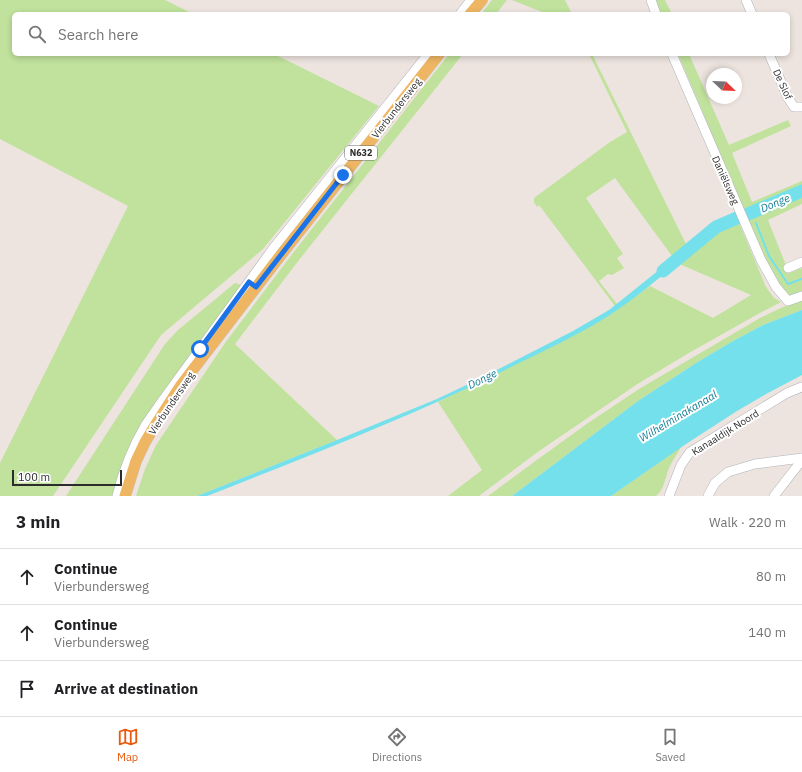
<!DOCTYPE html>
<html lang="en">
<head>
<meta charset="utf-8">
<style>
  body { margin:0; font-family:"IBM Plex Sans",sans-serif; background:#f6f6f6; color:#202124 }
  .compass { position:absolute; left:706px; top:68px; width:36px; height:36px; border-radius:50%; background:#fff; box-shadow:0 2px 6px #0003; rotate:113deg }
  .scale { position:absolute; left:12px; bottom:10px; width:110px; box-sizing:border-box; padding-left:4px; border:2px solid #2c2c2c; border-top:0; font-size:11px; line-height:14px; white-space:nowrap; color:#2c2c2c; -webkit-text-stroke:3px #fff; paint-order:stroke }
  .stop { position:absolute; width:12px; height:12px; margin:-9px; border:3px solid #1a73e8; border-radius:50%; background:#fff }
  .stop.end { background:#1a73e8; border-color:#fff; box-shadow:0 1px 4px #0008 }
  .list { margin:0; padding:0; list-style:none }
  h2 { display:flex; justify-content:space-between; align-items:center; height:52px; margin:0; padding:0 16px; font-size:17px }
  h2 small { font-size:13px; font-weight:400; color:#757577 }
  .list li { display:grid; grid-template-columns:26px 1fr auto; gap:12px; align-items:center; box-sizing:border-box; height:56px; padding:0 16px; border-top:1px solid #e0e0e0 }
  .list b { display:block; font-size:15px; white-space:nowrap }
  .list p { margin:0; font-size:13px; white-space:nowrap; color:#757577 }
  .list em { font-size:13px; font-style:normal; color:#757577 }
  .icon { flex:none; width:22px; height:22px; fill:none; stroke:currentColor; stroke-width:2; stroke-linecap:round; stroke-linejoin:round }
  .map { position:relative; flex:none; width:802px; height:496px; overflow:hidden }
  .search { position:absolute; background:#fff; box-shadow:0 2px 6px #0003; left:12px; right:12px; top:12px; height:44px; display:flex; align-items:center; gap:10px; box-sizing:border-box; padding:0 14px; border-radius:6px; color:#757577; font-size:15px }
  .sheet { height:220px; background:#fff }
  nav { display:flex; justify-content:space-around; align-items:center; box-sizing:border-box; height:56px; border-top:1px solid #e0e0e0; background:#fff; font-size:11px; color:#757577 }
  nav a { display:grid; justify-items:center; gap:2px }
  nav .on { color:#ea580c }
  .map>svg:first-child { display:block }
  .green { fill:#c0e29c }
  .water { fill:#74e0ec }
  .lines { fill:none; stroke-linecap:round; stroke-linejoin:round }
  .stream { stroke:#74e0ec; stroke-width:2 }
  .river { stroke:#74e0ec; stroke-width:13 }
  .minor-casing { stroke:#afb3bc; stroke-width:10 }
  .major-casing { stroke:#c4c4c4; stroke-width:12 }
  .minor { stroke:#fff; stroke-width:9 }
  .major { stroke:#eeb663; stroke-width:11 }
  .route { stroke:#1a73e8; stroke-width:5 }
  .labels { text-anchor:middle; stroke-width:4; stroke-linejoin:round; paint-order:stroke }
  .shield { fill:#fff; stroke:#6b6b6b; stroke-width:1 }
  .shield-label { font-size:9px; font-weight:bold; fill:#2c2c2c }
  .street-label { font-size:10px; fill:#2c2c2c; stroke:#fff }
  .water-label { font-size:11px; font-style:italic; fill:#117d94; stroke:#fff }
</style>
</head>
<body>
<div class="map">
<svg width="802" height="496" viewBox="0 0 802 496">
  <rect width="100%" height="100%" fill="#ede4df"/>
  <g class="green">
    <path d="M0,0H165L193,14H14V54H274L379,106L263,249L161,335L53,496H0V463L128,206L0,139Z"/>
    <path d="M492,0H507L496,14H481Z"/>
    <path d="M512,0H565L572,14H547Z"/>
    <path d="M655,0H665L672,14H661Z"/>
    <path d="M449,54H463L299,260L235,344L337,440L197,496H136L145,469L156,445L225,343L293,253Z"/>
    <path d="M589,54H592L689,250L720,225L737,218L766,287L774,298L781,302L758,314L687,354L636,385L539,451L479,496H448L482,470L438,402L473,385L576,334L610,315L650,286L713,318L751,295L677,263L615,178L586,198L623,254L617,258L624,268L612,275L608,274L599,281L617,304L615,306L539,205L537,207L534,202V198L610,142L627,132Z"/>
    <path d="M678,54H689L729,145L788,120L791,126L732,153L752,202L802,181V204L768,220L789,273L802,268V293L789,298L776,286Z"/>
    <path d="M235,283L241,285V287L115,496H66L165,344L178,330Z"/>
    <path d="M802,301V310L763,325L733,341L696,363L638,401L512,496H488L534,462L588,423L639,389L690,359L760,318L783,307Z"/>
    <path d="M681,447C678,453 674,458 671,464C665,474 666,488 656,496H611Z"/>
  </g>
  <g class="water">
    <path d="M674,258L677,263C656,281 634,299 610,315C577,336 541,352 505,370C408,418 308,456 207,496H197L337,440L437,399L481,378L573,331L609,310Z"/>
    <path d="M802,310V375L768,393L737,411L686,444L611,496H512L638,401L696,363L733,341L763,325Z"/>
  </g>
  <g class="lines">
    <path class="stream" d="M756,223L769,256L788,284L802,279"/>
    <g class="river">
      <path d="M748,214L802,191"/>
      <path d="M663,271L716,227L737,218"/>
    </g>
    <g class="minor-casing">
      <g id="minor">
        <path d="M651,0L656,14"/>
        <path d="M746,0L752,14"/>
        <path d="M460,14L471,0"/>
        <path d="M672,54L761,260L776,287L788,301L802,296"/>
        <path d="M769,54L788,98L794,107H802"/>
        <path d="M788,268L802,262"/>
        <path d="M117,496C123,471 133,446 146,424C151,417 156,410 160,404L275,246L428,54"/>
        <path d="M669,496L681,465L690,452L787,393L802,387"/>
        <path d="M708,496L715,483L728,472L755,464L802,458"/>
        <path d="M774,496L802,460"/>
      </g>
    </g>
    <g class="major-casing">
      <g id="major">
        <path d="M470,14L482,0"/>
        <path d="M125,496L136,461L145,442L154,427L181,385L283,252L439,54"/>
      </g>
    </g>
    <use href="#minor" class="minor"/>
    <use href="#major" class="major"/>
  </g>
  <g class="lines">
    <path class="route" d="M200,349L249,282L256,287L343,175"/>
  </g>
  <g class="labels">
    <rect class="shield" x="345" y="146" width="32" height="14" rx="3"/>
    <g class="shield-label">
      <text x="361" y="156">N632</text>
    </g>
    <g class="street-label">
      <text transform="translate(783 84) rotate(65)" y="4">De Slof</text>
      <text transform="translate(396 108) rotate(-52)" y="4">Vierbundersweg</text>
      <text transform="translate(726 180) rotate(66)" y="4">Daniëlsweg</text>
      <text transform="translate(171 403) rotate(-56)" y="4">Vierbundersweg</text>
      <text transform="translate(725 432) rotate(-32)" y="4">Kanaaldijk Noord</text>
    </g>
    <g class="water-label">
      <text transform="translate(775 203) rotate(-23)" y="4">Donge</text>
      <text transform="translate(482 379) rotate(-26)" y="4">Donge</text>
      <text transform="translate(678 416) rotate(-31)" y="4">Wilhelminakanaal</text>
    </g>
  </g>
</svg>
<svg class="compass" viewBox="-18 -18 36 36"><path d="M0-13l5 13h-10z" fill="#e53935"/><path d="M0 13l5-13h-10z" fill="#757577"/></svg>
<div class="scale">100 m</div>
<div class="stop" style="left:200px;top:349px"></div>
<div class="stop end" style="left:343px;top:175px"></div>
<div class="search"><svg class="icon" aria-label="search" viewBox="0 0 24 24"><circle cx="10" cy="10" r="6"/><path d="M15 15l6 6"/></svg>Search here</div>
</div>
<section class="sheet">
<h2>3 min<small>Walk · 220 m</small></h2>
<ul class="list">
<li><svg class="icon" aria-label="ahead" viewBox="0 0 24 24"><path d="M12 20V5M6 11l6-6 6 6"/></svg><div><b>Continue</b><p>Vierbundersweg</p></div><em>80 m</em></li>
<li><svg class="icon" aria-label="ahead" viewBox="0 0 24 24"><path d="M12 20V5M6 11l6-6 6 6"/></svg><div><b>Continue</b><p>Vierbundersweg</p></div><em>140 m</em></li>
<li><svg class="icon" aria-label="arrive" viewBox="0 0 24 24"><path d="M6 21V4h12l-3 4 3 4H6"/></svg><div><b>Arrive at destination</b></div></li>
</ul>
</section>
<nav>
<a class="on"><svg class="icon" aria-label="map" viewBox="0 0 24 24"><path d="M3 6l6-2 6 2 6-2v14l-6 2-6-2-6 2zM9 4v14M15 6v14"/></svg>Map</a>
<a><svg class="icon" aria-label="directions" viewBox="0 0 24 24"><path d="M12 3l9 9-9 9-9-9zM9 14v-3h6M13 9l2 2-2 2"/></svg>Directions</a>
<a><svg class="icon" aria-label="saved" viewBox="0 0 24 24"><path d="M7 4h10v16l-5-4-5 4z"/></svg>Saved</a>
</nav>
</body>
</html>
